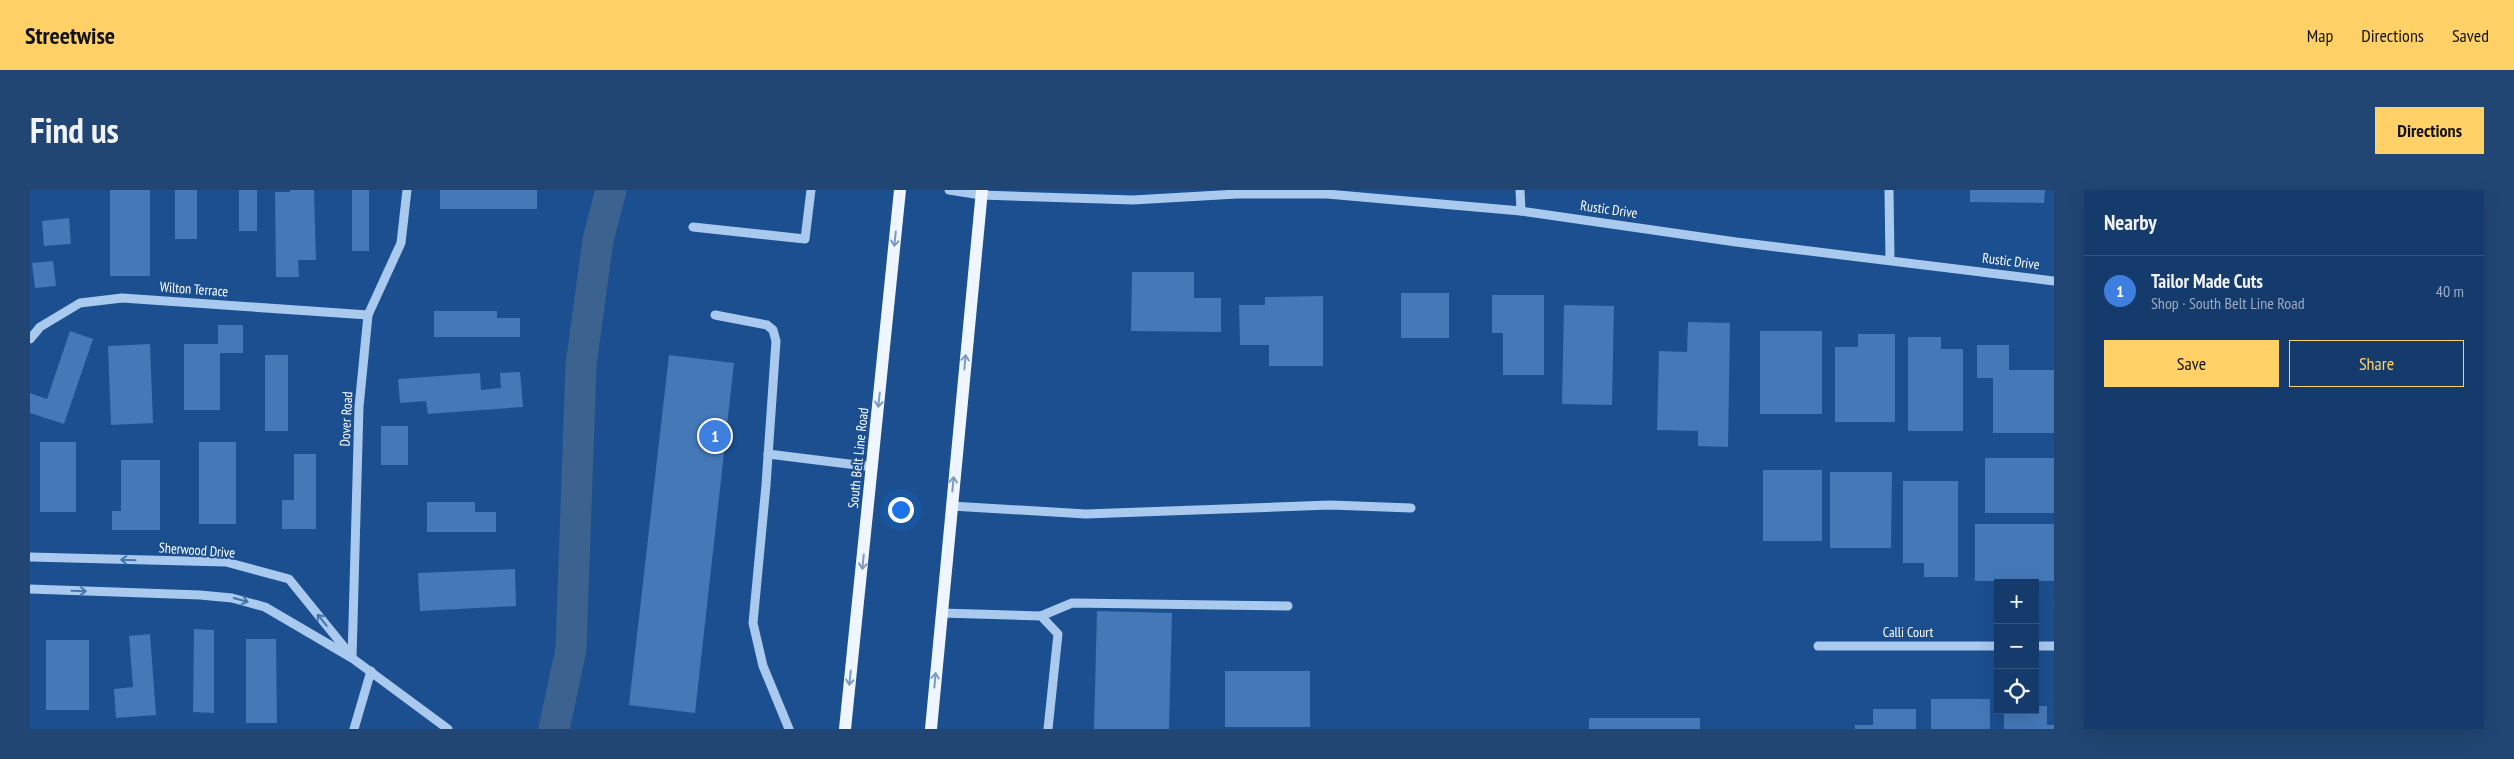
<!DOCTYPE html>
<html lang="en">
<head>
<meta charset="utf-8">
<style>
  body { margin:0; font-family:"PT Sans Narrow",sans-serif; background:#214673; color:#f1f3f6 }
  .controls { position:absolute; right:15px; bottom:15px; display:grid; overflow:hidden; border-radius:0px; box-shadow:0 5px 20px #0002 }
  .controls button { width:45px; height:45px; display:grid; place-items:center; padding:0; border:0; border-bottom:1px solid #33557e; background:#143b6b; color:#f1f3f6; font:25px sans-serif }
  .you { position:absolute; left:870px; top:319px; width:18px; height:18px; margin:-12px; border:4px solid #fff; border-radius:50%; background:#1a73e8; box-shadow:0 0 0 8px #1a73e833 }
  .badge { display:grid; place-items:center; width:32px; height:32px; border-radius:50%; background:#ffd166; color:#fff; font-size:16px; font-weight:700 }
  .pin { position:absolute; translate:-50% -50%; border:2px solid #fff; box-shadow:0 1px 5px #0006 }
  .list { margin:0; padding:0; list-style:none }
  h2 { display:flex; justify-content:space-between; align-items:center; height:65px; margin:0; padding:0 20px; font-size:21px }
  h2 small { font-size:16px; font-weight:400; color:#9dadc1 }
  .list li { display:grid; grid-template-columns:32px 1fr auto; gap:15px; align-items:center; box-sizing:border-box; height:70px; padding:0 20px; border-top:1px solid #33557e }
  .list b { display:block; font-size:19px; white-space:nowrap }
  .list p { margin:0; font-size:16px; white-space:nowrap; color:#9dadc1 }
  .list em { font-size:16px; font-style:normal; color:#9dadc1 }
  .actions { display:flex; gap:10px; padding:15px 20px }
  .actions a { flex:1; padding:11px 0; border:1px solid #ffd166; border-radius:0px; text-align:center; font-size:18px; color:#ffd166 }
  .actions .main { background:#ffd166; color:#111 }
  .icon { flex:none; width:28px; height:28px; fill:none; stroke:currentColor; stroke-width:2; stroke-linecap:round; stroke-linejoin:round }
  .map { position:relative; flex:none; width:2024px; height:539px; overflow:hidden; border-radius:0px }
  header { display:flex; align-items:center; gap:30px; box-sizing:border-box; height:70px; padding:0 25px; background:#ffd166; color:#111 }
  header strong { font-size:24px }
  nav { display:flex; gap:28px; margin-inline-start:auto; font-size:18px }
  .intro { display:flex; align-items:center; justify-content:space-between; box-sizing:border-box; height:120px; padding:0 30px }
  h1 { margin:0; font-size:35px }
  .button { padding:12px 22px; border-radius:0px; background:#ffd166; color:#111; font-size:18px; font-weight:700 }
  main { display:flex; gap:30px; padding:0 30px }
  aside { flex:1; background:#143b6b; border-radius:0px; box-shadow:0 5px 20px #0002 }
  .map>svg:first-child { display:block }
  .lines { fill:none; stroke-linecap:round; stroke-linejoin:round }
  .canal { stroke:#3c6290; stroke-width:31 }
  .building { fill:#4478b7 }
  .minor { stroke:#a9c9ee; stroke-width:9 }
  .major { stroke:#f0f6ff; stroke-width:12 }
  .oneway { stroke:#7b9ac1 }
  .oneway2 { stroke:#4674ac }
  .labels { text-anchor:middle; stroke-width:4; stroke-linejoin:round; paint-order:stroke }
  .street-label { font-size:14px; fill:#fff; stroke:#1b4f8f }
</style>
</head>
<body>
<header>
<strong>Streetwise</strong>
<nav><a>Map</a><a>Directions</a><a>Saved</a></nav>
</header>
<div class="intro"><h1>Find us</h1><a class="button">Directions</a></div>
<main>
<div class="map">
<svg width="2024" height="539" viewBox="0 0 2024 539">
  <rect width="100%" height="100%" fill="#1b4f8f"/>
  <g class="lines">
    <path class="canal" d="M524,539L541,459L551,175L568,50L581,0"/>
  </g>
  <g class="building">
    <rect x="80" y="0" width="40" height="86"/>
    <rect x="145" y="0" width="22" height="49"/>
    <rect x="209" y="0" width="18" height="41"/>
    <path d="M260,0H284L286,70H268L269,87H246L245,2H260Z"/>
    <rect x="322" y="0" width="17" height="61"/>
    <rect x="410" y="0" width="97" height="19"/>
    <path d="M1940,0H2015L2014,13L1940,12Z"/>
    <path d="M39,28L41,54L14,56L12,31Z"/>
    <path d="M23,71L26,96L5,98L2,73Z"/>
    <path d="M1102,82H1164V108H1191V142L1101,141Z"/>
    <rect x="1371" y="103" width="48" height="45"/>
    <path d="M1462,105H1514V185H1473V143H1462Z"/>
    <path d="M1293,106V176H1239V155H1210L1209,115H1235V107Z"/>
    <path d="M1534,115L1584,116L1582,215L1532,214Z"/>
    <path d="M404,121H467V128H490V147H404Z"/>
    <path d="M1658,132L1700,133L1698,257L1668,256V241L1627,240L1629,161L1657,162Z"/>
    <path d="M188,135H213V163H190V220H154V154H188Z"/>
    <path d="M40,141L63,149L34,234L0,223V203L17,209Z"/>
    <rect x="1730" y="141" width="62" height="83"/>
    <path d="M1828,144H1865V232H1805V157H1828Z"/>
    <path d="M1878,147H1911V159H1933V241H1878Z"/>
    <path d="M120,154L123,233L81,235L78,156Z"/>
    <path d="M1947,155H1979V180H2024V243H1963V188H1947Z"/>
    <rect x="235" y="165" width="23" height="76"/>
    <path d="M639,165L704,173L665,523L599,515Z"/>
    <path d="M490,182L493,217L398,224L396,211L370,213L368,189L450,183L451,200L471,198L470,183Z"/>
    <rect x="351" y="236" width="27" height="39"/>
    <rect x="10" y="252" width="36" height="70"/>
    <rect x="169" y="252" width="37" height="82"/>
    <path d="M264,264H286V339H252V310H264Z"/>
    <rect x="1955" y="268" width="69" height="55"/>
    <path d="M91,270H130V340H82V321H91Z"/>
    <rect x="1733" y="280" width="59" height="71"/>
    <path d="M1800,282H1862L1861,358H1800Z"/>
    <path d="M1873,291H1928V387H1894V373H1873Z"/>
    <path d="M397,312H445V322H466V342H397Z"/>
    <rect x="1945" y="334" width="79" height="57"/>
    <path d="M485,379L486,416L390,421L388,383Z"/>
    <path d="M1067,421L1142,423L1139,539H1064Z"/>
    <path d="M164,439L184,440V523L163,522Z"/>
    <path d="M120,444L126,525L86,528L84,499L103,497L99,446Z"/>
    <path d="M216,449H246L247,533H216Z"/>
    <rect x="16" y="450" width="43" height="70"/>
    <rect x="1195" y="481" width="85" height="56"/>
    <rect x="1901" y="509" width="59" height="30"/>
    <path d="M2005,516H2017V535H2024V539H1974V520H2005Z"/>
    <path d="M1843,519H1886V539H1825V535H1843Z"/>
    <rect x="1559" y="528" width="111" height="11"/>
  </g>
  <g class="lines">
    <g class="minor">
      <path d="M919,0L951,5L1103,10L1207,4H1297L1491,21L1706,52L2024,91"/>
      <path d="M1490,0L1491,21"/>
      <path d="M1859,0L1860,70"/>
      <path d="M663,37L775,49L781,0"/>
      <path d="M685,125L737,135L743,140L746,151L736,295L723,433L733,476L759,539"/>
      <path d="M0,149L10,137L50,113L92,108L338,125"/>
      <path d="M738,264L843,277"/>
      <path d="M921,316L1056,324L1300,315L1381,318"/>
      <path d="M0,367L196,372L259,389L319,463"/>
      <path d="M0,399L170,405L202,408L235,417L322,468L418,539"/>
      <path d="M911,423L1011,426L1028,444L1018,539"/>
      <path d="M1011,426L1042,413L1258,416"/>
      <path d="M1788,456H1968"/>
      <path d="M2005,456H2024"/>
      <path d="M322,468L329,217L338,125L371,53L377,0"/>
      <path d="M324,539L341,481"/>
    </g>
    <g class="major">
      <path d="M815,539L870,0"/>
      <path d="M901,539L952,0"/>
    </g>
  </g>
  <defs><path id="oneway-shaft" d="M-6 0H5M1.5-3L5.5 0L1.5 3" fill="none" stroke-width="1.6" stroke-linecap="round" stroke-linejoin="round" transform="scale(1.25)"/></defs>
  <g class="oneway">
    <use href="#oneway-shaft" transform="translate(865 49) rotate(96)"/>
    <use href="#oneway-shaft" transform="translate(935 172) rotate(-85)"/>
    <use href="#oneway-shaft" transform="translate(849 210) rotate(96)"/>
    <use href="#oneway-shaft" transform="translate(923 294) rotate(-85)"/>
    <use href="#oneway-shaft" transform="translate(833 372) rotate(96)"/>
    <use href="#oneway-shaft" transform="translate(820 488) rotate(96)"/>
    <use href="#oneway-shaft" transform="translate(905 490) rotate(-85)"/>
  </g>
  <g class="oneway2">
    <use href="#oneway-shaft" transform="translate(98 370) rotate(-178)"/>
    <use href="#oneway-shaft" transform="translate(49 401) rotate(2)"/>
    <use href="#oneway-shaft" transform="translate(211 410) rotate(16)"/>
    <use href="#oneway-shaft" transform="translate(292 430) rotate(-129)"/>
  </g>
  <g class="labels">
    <g class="street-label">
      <text transform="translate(1579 19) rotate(8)" y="5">Rustic Drive</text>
      <text transform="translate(1981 71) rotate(7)" y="5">Rustic Drive</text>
      <text transform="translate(164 99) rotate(4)" y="5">Wilton Terrace</text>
      <text transform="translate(316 229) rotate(-87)" y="5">Dover Road</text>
      <text transform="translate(828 268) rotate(-84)" y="5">South Belt Line Road</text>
      <text transform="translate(167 360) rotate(4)" y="5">Sherwood Drive</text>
      <text x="1878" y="447">Calli Court</text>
    </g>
  </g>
</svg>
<div class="controls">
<button>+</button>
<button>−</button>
<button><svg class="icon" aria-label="locate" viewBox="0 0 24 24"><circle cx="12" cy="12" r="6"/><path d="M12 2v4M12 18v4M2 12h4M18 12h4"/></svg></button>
</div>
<div class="you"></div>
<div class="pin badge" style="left:685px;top:246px;background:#3f7fe0">1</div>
</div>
<aside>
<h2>Nearby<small></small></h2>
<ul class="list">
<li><span class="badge" style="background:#3f7fe0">1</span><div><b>Tailor Made Cuts</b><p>Shop · South Belt Line Road</p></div><em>40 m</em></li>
</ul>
<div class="actions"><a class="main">Save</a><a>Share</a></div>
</aside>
</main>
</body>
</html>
